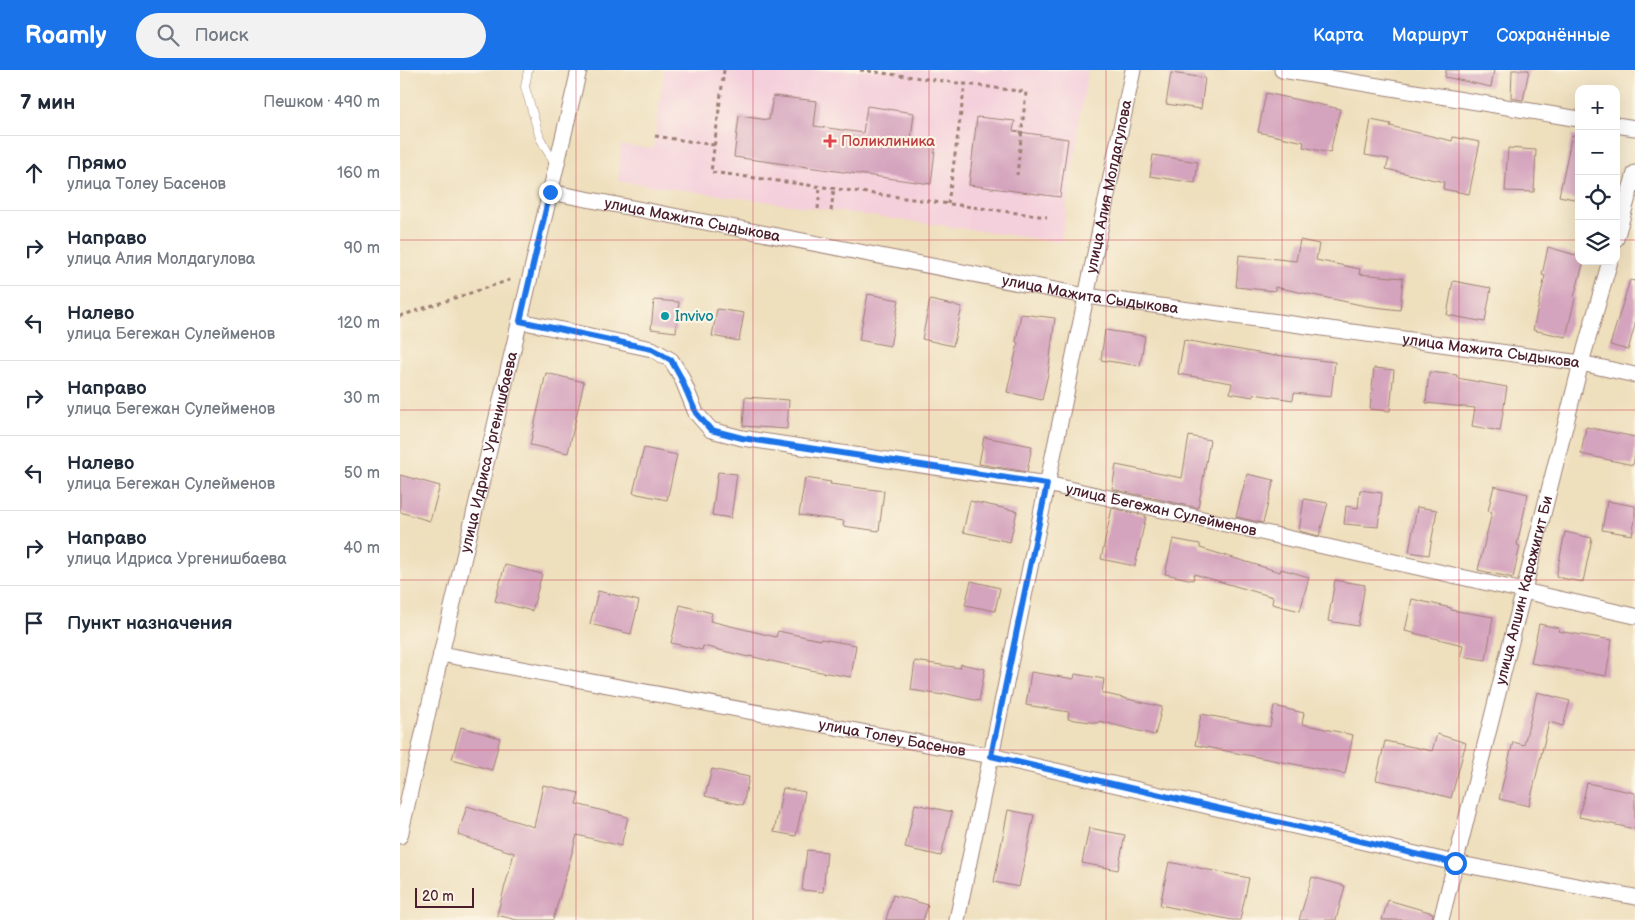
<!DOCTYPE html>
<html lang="ru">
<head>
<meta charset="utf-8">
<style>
  body { margin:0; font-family:"Balsamiq Sans",sans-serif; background:#f2f2f3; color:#1f2937 }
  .controls { position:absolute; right:15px; top:15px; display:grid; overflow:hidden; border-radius:10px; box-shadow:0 5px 20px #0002 }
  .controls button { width:45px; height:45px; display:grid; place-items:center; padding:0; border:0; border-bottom:1px solid #e0e1e3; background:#fff; color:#1f2937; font:25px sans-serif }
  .scale { position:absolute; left:15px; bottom:12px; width:59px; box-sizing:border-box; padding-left:5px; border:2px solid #4a1f2b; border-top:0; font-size:14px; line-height:18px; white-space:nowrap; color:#4a1f2b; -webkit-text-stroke:4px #fcf5e5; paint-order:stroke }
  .stop { position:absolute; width:15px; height:15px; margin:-11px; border:4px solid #1a73e8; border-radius:50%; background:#fff }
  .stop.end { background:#1a73e8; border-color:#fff; box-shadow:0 1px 5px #0008 }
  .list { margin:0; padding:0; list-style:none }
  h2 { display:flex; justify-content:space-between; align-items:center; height:65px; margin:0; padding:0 20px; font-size:21px }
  h2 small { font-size:16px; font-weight:400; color:#747a83 }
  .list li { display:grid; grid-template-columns:32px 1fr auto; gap:15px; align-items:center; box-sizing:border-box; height:75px; padding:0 20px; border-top:1px solid #e0e1e3 }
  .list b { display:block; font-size:19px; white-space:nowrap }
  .list p { margin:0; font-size:16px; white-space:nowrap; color:#747a83 }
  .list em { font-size:16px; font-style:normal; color:#747a83 }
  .icon { flex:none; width:28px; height:28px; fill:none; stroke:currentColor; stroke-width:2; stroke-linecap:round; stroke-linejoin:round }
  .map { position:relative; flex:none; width:1235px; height:850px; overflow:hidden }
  header { display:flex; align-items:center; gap:30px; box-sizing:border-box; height:70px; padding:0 25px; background:#1a73e8; color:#fff }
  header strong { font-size:24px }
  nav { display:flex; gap:28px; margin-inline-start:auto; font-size:18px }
  .search { width:350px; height:45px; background:#f2f2f3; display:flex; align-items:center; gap:12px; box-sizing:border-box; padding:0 18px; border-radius:28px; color:#747a83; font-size:19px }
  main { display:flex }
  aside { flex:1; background:#fff }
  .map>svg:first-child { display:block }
  .built { fill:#f4cfdc }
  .building { fill:#d4a3bd }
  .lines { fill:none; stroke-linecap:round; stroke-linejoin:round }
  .lane-casing { stroke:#9c7f74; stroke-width:9 }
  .street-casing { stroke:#9c7f74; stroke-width:17 }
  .path { stroke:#9c7f74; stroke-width:3; stroke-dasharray:4 4; stroke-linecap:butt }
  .lane { stroke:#fff; stroke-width:8 }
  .street { stroke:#fff; stroke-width:15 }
  .route { stroke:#1a73e8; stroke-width:6 }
  .grid { fill:none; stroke:#d1495b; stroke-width:1; stroke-opacity:0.55 }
  .health-dot { fill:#e0444e; stroke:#fcf5e5; stroke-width:2 }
  .culture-dot { fill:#0f9aa8; stroke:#fcf5e5; stroke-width:2 }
  .labels { text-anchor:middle; stroke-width:4.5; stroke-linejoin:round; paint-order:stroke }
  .health-label { font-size:15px; fill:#be3a42; stroke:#fcf5e5; text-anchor:start }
  .street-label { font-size:15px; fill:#4a1f2b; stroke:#fcf5e5 }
  .culture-label { font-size:15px; fill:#0d838f; stroke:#fcf5e5; text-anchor:start }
</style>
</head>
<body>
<header>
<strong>Roamly</strong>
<div class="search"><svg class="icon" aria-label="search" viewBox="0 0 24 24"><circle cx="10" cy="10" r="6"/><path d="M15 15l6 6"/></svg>Поиск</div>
<nav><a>Карта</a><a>Маршрут</a><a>Сохранённые</a></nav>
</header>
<main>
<aside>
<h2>7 мин<small>Пешком · 490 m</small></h2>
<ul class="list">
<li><svg class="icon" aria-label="ahead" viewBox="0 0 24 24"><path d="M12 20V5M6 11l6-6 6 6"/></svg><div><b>Прямо</b><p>улица Толеу Басенов</p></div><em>160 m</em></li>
<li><svg class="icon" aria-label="right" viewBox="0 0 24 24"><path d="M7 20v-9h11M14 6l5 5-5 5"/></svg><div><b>Направо</b><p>улица Алия Молдагулова</p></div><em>90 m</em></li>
<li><svg class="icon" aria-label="left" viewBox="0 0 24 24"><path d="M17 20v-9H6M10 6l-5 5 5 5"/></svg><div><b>Налево</b><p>улица Бегежан Сулейменов</p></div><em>120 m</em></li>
<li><svg class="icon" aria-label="right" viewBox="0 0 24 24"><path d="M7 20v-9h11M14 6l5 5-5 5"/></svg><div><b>Направо</b><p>улица Бегежан Сулейменов</p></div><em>30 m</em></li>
<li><svg class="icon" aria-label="left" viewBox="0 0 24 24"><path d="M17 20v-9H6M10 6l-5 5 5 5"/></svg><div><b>Налево</b><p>улица Бегежан Сулейменов</p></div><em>50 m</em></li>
<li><svg class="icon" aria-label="right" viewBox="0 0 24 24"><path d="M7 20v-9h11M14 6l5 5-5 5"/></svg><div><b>Направо</b><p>улица Идриса Ургенишбаева</p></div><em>40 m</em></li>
<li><svg class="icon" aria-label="arrive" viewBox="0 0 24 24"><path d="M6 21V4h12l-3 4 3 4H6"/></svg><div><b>Пункт назначения</b></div></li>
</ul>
</aside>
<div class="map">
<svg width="1235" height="850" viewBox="0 0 1235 850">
  <rect width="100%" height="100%" fill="#fcf5e5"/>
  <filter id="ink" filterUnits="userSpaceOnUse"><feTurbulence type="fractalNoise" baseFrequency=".02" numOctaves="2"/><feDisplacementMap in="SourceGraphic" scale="10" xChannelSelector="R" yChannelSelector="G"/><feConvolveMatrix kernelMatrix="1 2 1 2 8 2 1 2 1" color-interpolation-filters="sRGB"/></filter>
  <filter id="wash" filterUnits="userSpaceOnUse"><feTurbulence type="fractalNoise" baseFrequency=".0096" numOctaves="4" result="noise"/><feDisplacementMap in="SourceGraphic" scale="20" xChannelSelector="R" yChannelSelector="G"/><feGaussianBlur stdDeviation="1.12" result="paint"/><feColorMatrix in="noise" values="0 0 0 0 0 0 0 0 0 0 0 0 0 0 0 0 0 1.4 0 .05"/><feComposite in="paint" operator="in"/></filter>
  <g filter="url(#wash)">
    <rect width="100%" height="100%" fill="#eedfbd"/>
    <path class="built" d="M264,0H688L661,172L218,111L221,75L253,79Z"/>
    <g id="blocks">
      <g class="building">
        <path d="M1046,0H1094L1091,17L1045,7Z"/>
        <path d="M1112,0H1129L1123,30L1111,28Z"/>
        <path d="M771,3L805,8L801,39L766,34Z"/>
        <path d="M866,23L940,39L930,83L903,77L904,72L858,62Z"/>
        <path d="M373,26L417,31L414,56L463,63L467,36L514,43L511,69L536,72L531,114L334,87L339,46L369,50Z"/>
        <path d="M577,47L615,51L613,61L668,69L660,127L569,115Z"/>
        <path d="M971,50L991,54L990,56L1052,71L1053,67L1080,72L1069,124L1043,119L1044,112L986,99L989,89L965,85Z"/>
        <path d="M1172,65L1179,66V130L1159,126Z"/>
        <path d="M1108,78L1136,80L1134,122L1105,121Z"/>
        <path d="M753,85L798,92L795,113L750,106Z"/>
        <path d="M900,170L919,174L916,190L960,199L959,204L1003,208L1000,240L966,236L875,217V221L836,217L839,185L896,191Z"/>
        <path d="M1148,177L1179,186V191H1184L1174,227L1175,228L1166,267L1133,260L1145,206L1142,205Z"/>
        <path d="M1230,210L1235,211V255L1228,280L1210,275Z"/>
        <path d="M1053,211L1091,218L1085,252L1047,245Z"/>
        <path d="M468,224L499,230L490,276L459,270Z"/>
        <path d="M254,230L279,232L276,262L251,259Z"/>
        <path d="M530,230L562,237L553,276L522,269Z"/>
        <path d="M317,239L344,243L339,271L312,266Z"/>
        <path d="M621,244L655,248L648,304L642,330L607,322L618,273L616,272Z"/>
        <path d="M705,260L745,266L740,296L701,290Z"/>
        <path d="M784,270L875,286V285L935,292L931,327L894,323L893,330L854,324L853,327L830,323L832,313L778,304Z"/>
        <path d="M974,298L994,300L990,341L970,339Z"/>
        <path d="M1029,302L1057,305V308L1107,317L1100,361L1072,356L1075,338L1026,333Z"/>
        <path d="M146,303L184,312L168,383L130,375Z"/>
        <path d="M345,327L389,330L387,359L343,356Z"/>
        <path d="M1186,357L1235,367V383L1233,395L1181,384Z"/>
        <path d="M789,366L810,370L798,438L712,419L716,395L782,408Z"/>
        <path d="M584,367L632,376L627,402L579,394Z"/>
        <path d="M244,378L277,385L267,430L233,423Z"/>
        <path d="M318,402L337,404L331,448L312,445Z"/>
        <path d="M847,404L874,410L863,453L836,447Z"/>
        <path d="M0,405L40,416L30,451L0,442Z"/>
        <path d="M405,408L431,412L430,414L484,421L479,461L443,456L444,451L399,445Z"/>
        <path d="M1094,416L1128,424L1117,475L1120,476L1113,508L1078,500L1092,442L1088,441Z"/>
        <path d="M960,420L982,423L978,457L944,454L946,436L958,438Z"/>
        <path d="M904,429L928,433L919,466L899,461Z"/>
        <path d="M570,431L617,441L610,472L563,462Z"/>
        <path d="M1207,431L1235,436V450L1232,465L1202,460Z"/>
        <path d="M1017,437L1037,440L1029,485L1009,482Z"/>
        <path d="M712,438L746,446L735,496L701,489Z"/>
        <path d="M1165,462L1192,468L1183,512L1156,507Z"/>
        <path d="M773,469L800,474V478L880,502L881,499L909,507L900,541L872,534L873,527L794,504L793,510L765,504Z"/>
        <path d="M105,495L142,504L132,541L95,531Z"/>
        <path d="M935,510L965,515L958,556L928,551Z"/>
        <path d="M571,511L600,518L595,541L565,535Z"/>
        <path d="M198,521L239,531L231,564L190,554Z"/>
        <path d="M1012,529L1051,538V540L1093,547L1086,590L1061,586L1063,575L1005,561Z"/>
        <path d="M280,535L312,543L310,551L376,567L378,561L420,570L421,569L456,575L451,607L415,601L349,586L348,587L303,576L302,580L271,573Z"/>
        <path d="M1139,554L1159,558L1158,561L1212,570L1206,606L1131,593Z"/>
        <path d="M515,591L560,598L561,594L585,599L579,631L543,623V625L511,620Z"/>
        <path d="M631,602L674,609L675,604L704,609L702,623L762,637L755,665L699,651L698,653L668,649L669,642L626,635Z"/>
        <path d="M1137,622L1170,631L1163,656L1149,652L1129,736L1099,729L1113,672L1124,675Z"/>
        <path d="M874,636L904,643L902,654L953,665L945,704L795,675L801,644L870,657Z"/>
        <path d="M61,657L100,668L92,700L52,689Z"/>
        <path d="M1037,664L1066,673L1051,728L1007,716L976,710L985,671L1032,681Z"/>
        <path d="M312,699L349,707L343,735L305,726Z"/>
        <path d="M1187,713L1235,723V759L1179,747Z"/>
        <path d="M143,715L179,723L176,734L228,747L221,776L177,765L153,850H117L97,845L114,783L58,765L67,736L134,757Z"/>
        <path d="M383,718L405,722L396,766L374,762Z"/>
        <path d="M515,734L552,742L541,786L505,778Z"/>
        <path d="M608,740L634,745L619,817L594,812Z"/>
        <path d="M689,758L725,765L718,800L682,793Z"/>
        <path d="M407,780L427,782L423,822L402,820Z"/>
        <path d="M769,792L849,808L840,850H832L760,835Z"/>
        <path d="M912,807L945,816L936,850H899Z"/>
        <path d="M493,825L528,835L523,850H486Z"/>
        <path d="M988,830L1033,843L1032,850H982Z"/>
      </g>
    </g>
  </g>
  <g filter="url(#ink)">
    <use href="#blocks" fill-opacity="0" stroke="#9c7f74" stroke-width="1"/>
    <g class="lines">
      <g class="lane-casing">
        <path id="lane" d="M128,0L125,17L140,68L156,96"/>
      </g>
      <g class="street-casing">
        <g id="street">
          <path d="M882,0L1179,49"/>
          <path d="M1216,55L1235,58"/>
          <path id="s1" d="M150,122L686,226L1181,293L1235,305"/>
          <path d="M1216,169L1235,103"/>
          <path id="s2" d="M120,251L252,279L271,290L281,306L296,343L311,360L342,368L647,414L1235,546"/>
          <path id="s3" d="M41,584L591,686L1055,793L1235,827"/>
          <path id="s4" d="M0,766L41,584L179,0"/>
          <path id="s5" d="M557,850L733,0"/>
          <path id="s6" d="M1041,850L1181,293L1210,191"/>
        </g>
      </g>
      <g class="path">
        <path d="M324,0L311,102L647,147"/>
        <path d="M460,0L626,22L617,105"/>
        <path d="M255,66L314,75"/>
        <path d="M548,134L565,14"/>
        <path d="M418,139L420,117"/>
        <path d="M431,141L434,118"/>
        <path d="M0,246L113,209"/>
      </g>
      <use href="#lane" class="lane"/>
      <use href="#street" class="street"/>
    </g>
  </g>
  <g class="lines" filter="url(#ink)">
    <path class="route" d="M150,122L120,251L252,279L271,290L280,306L296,343L311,360L342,368L647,414L591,686L1055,793"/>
  </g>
  <path class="grid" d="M176,0V850M353,0V850M529,0V850M706,0V850M882,0V850M1059,0V850M0,170H1179M1216,170H1235M0,340H1235M0,510H1235M0,680H1235"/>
  <path class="health-dot" d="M427.5 63.5h5v5h5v5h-5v5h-5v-5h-5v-5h5z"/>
  <circle class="culture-dot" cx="265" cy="246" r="5"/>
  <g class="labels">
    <g class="health-label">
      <text x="441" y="76">Поликлиника</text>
    </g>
    <g class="street-label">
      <text dy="5" stroke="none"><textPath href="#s5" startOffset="749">улица Алия Молдагулова</textPath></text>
      <text dy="5" stroke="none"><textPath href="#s1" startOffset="145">улица Мажита Сыдыкова</textPath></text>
      <text dy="5" stroke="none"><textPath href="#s1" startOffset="550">улица Мажита Сыдыкова</textPath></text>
      <text dy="5" stroke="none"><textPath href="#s1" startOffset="955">улица Мажита Сыдыкова</textPath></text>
      <text dy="5" stroke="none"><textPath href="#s4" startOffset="394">улица Идриса Ургенишбаева</textPath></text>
      <text dy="5" stroke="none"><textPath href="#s2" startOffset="696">улица Бегежан Сулейменов</textPath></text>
      <text dy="5" stroke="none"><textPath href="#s6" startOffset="340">улица Алшин Каражигит Би</textPath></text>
      <text dy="5" stroke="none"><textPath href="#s3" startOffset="459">улица Толеу Басенов</textPath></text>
    </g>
    <g class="culture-label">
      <text x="275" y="251">Invivo</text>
    </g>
  </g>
</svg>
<div class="controls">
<button>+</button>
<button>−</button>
<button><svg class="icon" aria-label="locate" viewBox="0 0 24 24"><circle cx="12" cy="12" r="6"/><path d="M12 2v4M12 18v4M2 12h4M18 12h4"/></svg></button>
<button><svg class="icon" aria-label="layers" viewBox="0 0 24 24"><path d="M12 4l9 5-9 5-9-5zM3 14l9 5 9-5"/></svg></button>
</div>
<div class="scale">20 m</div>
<div class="stop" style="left:1055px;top:793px"></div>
<div class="stop end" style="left:150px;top:122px"></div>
</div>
</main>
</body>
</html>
